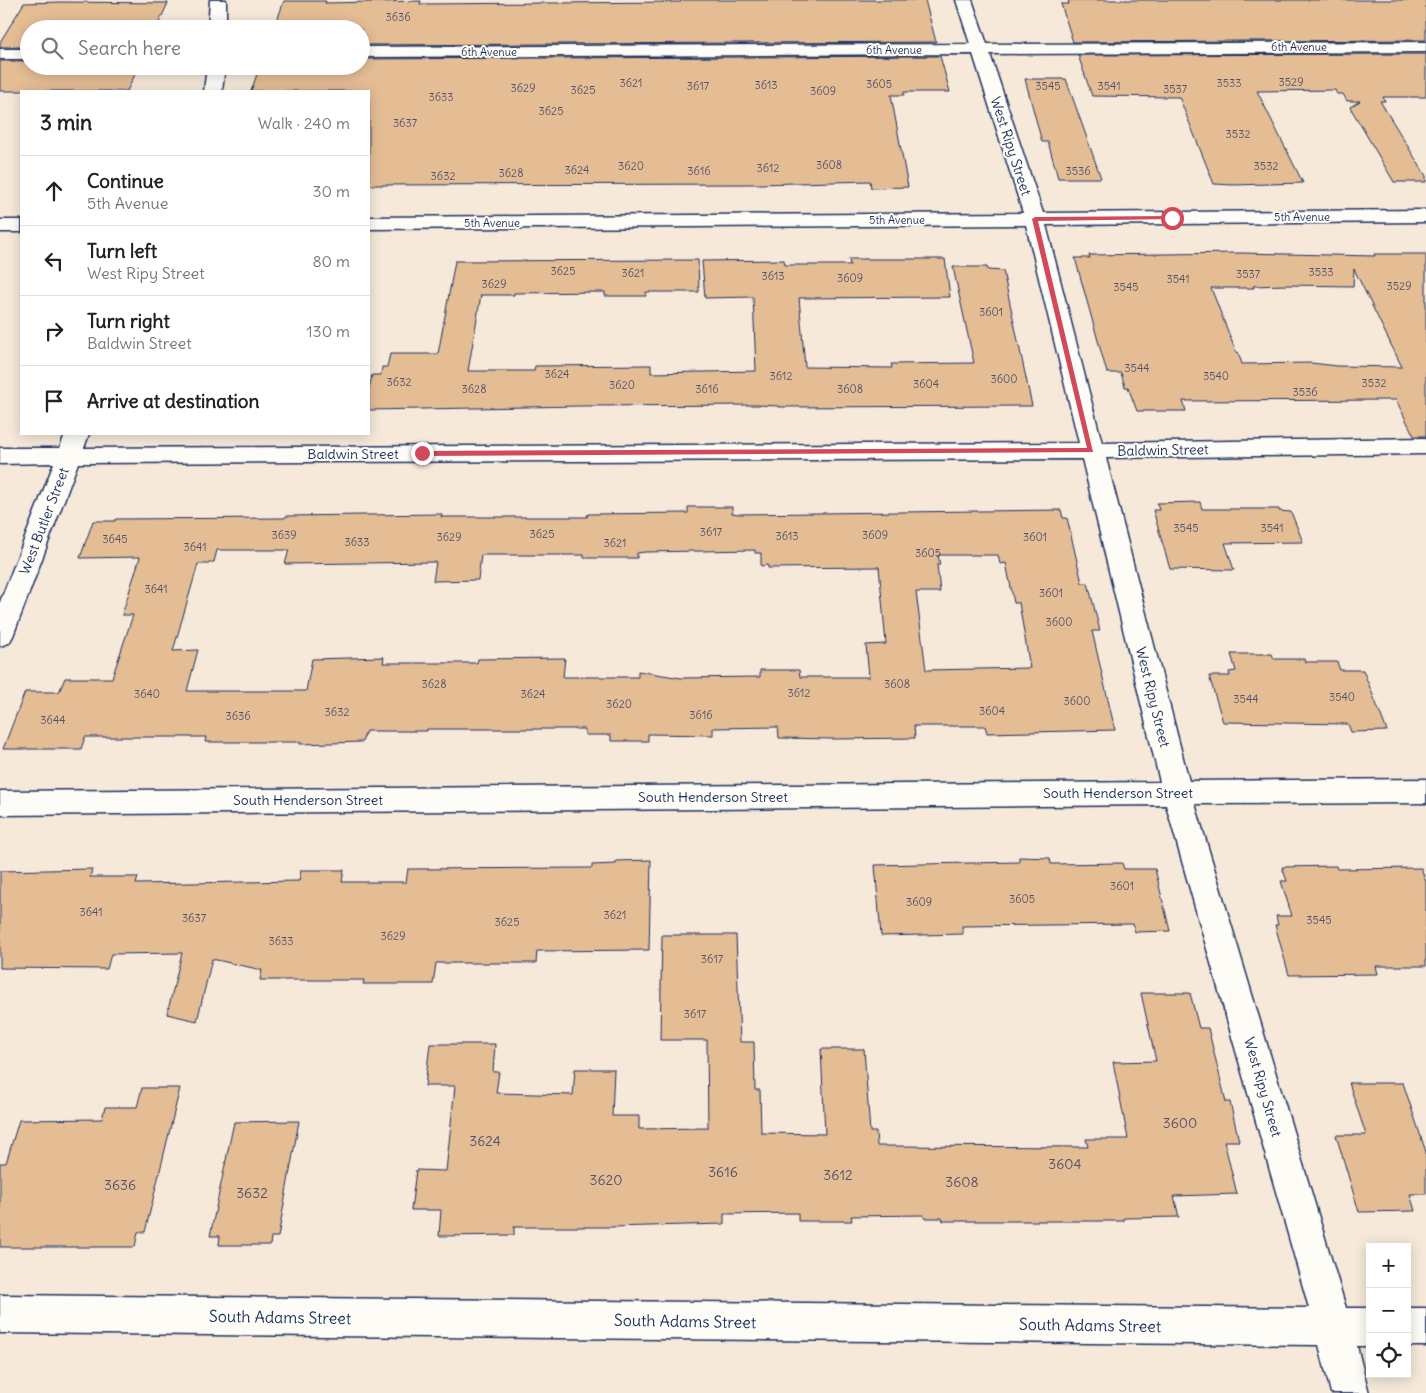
<!DOCTYPE html>
<html lang="en">
<head>
<meta charset="utf-8">
<style>
  body { margin:0; font-family:Delius,sans-serif; background:#f2f2f2; color:#222 }
  .controls { position:absolute; right:15px; bottom:15px; display:grid; overflow:hidden; border-radius:0px; box-shadow:0 2px 12px #0003 }
  .controls button { width:45px; height:45px; display:grid; place-items:center; padding:0; border:0; border-bottom:1px solid #e0e0e0; background:#fff; color:#222; font:25px sans-serif }
  .stop { position:absolute; width:15px; height:15px; margin:-11px; border:4px solid #d1495b; border-radius:50%; background:#fff }
  .stop.end { background:#d1495b; border-color:#fff; box-shadow:0 1px 5px #0008 }
  .list { margin:0; padding:0; list-style:none }
  h2 { display:flex; justify-content:space-between; align-items:center; height:65px; margin:0; padding:0 20px; font-size:21px }
  h2 small { font-size:16px; font-weight:400; color:#767676 }
  .list li { display:grid; grid-template-columns:32px 1fr auto; gap:15px; align-items:center; box-sizing:border-box; height:70px; padding:0 20px; border-top:1px solid #e0e0e0 }
  .list b { display:block; font-size:19px; white-space:nowrap }
  .list p { margin:0; font-size:16px; white-space:nowrap; color:#767676 }
  .list em { font-size:16px; font-style:normal; color:#767676 }
  .icon { flex:none; width:28px; height:28px; fill:none; stroke:currentColor; stroke-width:2; stroke-linecap:round; stroke-linejoin:round }
  .map { position:relative; flex:none; width:1426px; height:1393px; overflow:hidden }
  .search { position:absolute; background:#fff; box-shadow:0 2px 12px #0003; left:20px; top:20px; width:350px; height:55px; display:flex; align-items:center; gap:12px; box-sizing:border-box; padding:0 18px; border-radius:28px; color:#767676; font-size:19px }
  .panel { position:absolute; background:#fff; box-shadow:0 2px 12px #0003; left:20px; top:90px; width:350px; height:345px; border-radius:0px }
  .map>svg:first-child { display:block }
  .building { fill:#e5bd95; stroke:#1b2f5e; fill-rule:evenodd }
  .lines { fill:none; stroke-linecap:round; stroke-linejoin:round }
  .minor-casing { stroke:#1b2f5e; stroke-width:3 }
  .minor { fill:#fdfcf7; fill-rule:evenodd }
  .route { fill:#d1495b }
  .labels { text-anchor:middle; stroke-width:4; stroke-linejoin:round; paint-order:stroke }
  .number-label { font-size:11px; fill:#4e526c }
  .far-street-label { font-size:11px; fill:#1b2f5e; stroke:#fdfcf7 }
  .street-label { font-size:14px; fill:#1b2f5e; stroke:#fdfcf7 }
  .near-number-label { font-size:14px; fill:#4e526c }
  .near-street-label { font-size:16px; fill:#1b2f5e; stroke:#fdfcf7 }
</style>
</head>
<body>
<div class="map">
<svg width="1426" height="1393" viewBox="0 0 1426 1393">
  <rect width="100%" height="100%" fill="#f6e9da"/>
  <filter id="ink" filterUnits="userSpaceOnUse"><feTurbulence type="fractalNoise" baseFrequency=".02" numOctaves="2"/><feDisplacementMap in="SourceGraphic" scale="10" xChannelSelector="R" yChannelSelector="G"/><feConvolveMatrix kernelMatrix="1 2 1 2 8 2 1 2 1" color-interpolation-filters="sRGB"/></filter>
  <g filter="url(#ink)">
    <g class="building">
      <path d="M681,0H925L936,42L361,45V29H274L284,1H326L325,3L421,1L420,4L681,2Z"/>
      <path d="M1068,0H1426V40L1073,42L1061,4H1069Z"/>
      <path d="M24,3L60,2L168,3L156,29H29V47H0V42Z"/>
      <path d="M1426,54V97H1383L1385,101H1380L1426,176V182H1394L1350,107L1360,101H1347L1343,94H1337L1335,90L1257,91L1303,183L1234,185L1214,184L1179,97L1092,96L1078,55Z"/>
      <path d="M940,56L950,92H904V95H891L908,187L871,188L870,181L759,184L369,185V91H251L260,66H361V59Z"/>
      <path d="M0,61H29V66H139L127,91H0Z"/>
      <path d="M1025,79H1066L1101,178H1058L1048,142H1042Z"/>
      <path d="M1241,253L1375,256L1374,254H1426V436H1414L1396,400L1183,401L1186,411H1137L1128,387H1125L1121,373H1107L1075,258H1090L1089,255ZM1354,269L1402,367L1337,366L1311,363L1242,364L1238,352H1236L1211,288H1254L1253,286L1285,285L1353,286Z"/>
      <path d="M849,259H945L950,297L799,298L805,367L892,368L891,364L974,363L953,267H987L988,270L1003,271L1032,406L779,407V406L757,405L579,406L369,410V389L372,375H381L382,367H387L390,354H438L455,261L698,260L699,292H646V296H605V292L514,293V295H481L468,371H534L535,366L651,365V373L756,371L753,297L705,298L702,261L784,260L785,265H850Z"/>
      <path d="M1200,502L1202,509H1279V511L1291,512L1303,542L1225,543L1234,570L1170,569L1153,510H1159L1157,503Z"/>
      <path d="M688,507H732V513L739,514L1061,510L1063,518H1067L1082,583H1088L1100,631H1092L1115,730L987,733L985,726H914L915,738L834,739L779,738L778,727L713,728V735L648,734V741H611V735H585V729H427V731H366L362,742L300,744V742H205L206,737H85L81,749H3L25,692H59L65,678H112L133,615H122L140,557L80,558L93,521H115L116,519L285,518L286,516L442,514L441,517H587L588,514L688,513ZM217,550H289L285,564L436,562L433,581L478,580L481,555H584V558H637V553L645,552L755,550V553H761V566L768,565V568L879,567L886,644L866,645L869,677H800L799,670H760V677L681,678L638,671V677H563L565,658L478,659L477,663H383L384,657L312,659L306,691H187L198,650L173,651L198,564H209L210,562H214ZM938,555H998L1000,564L1006,563L1014,603H1019L1030,668L926,670L916,592H940L937,565H940Z"/>
      <path d="M1231,654H1272L1274,659H1304L1305,662H1337L1340,670H1363L1387,731L1351,732L1348,724L1223,722L1209,676H1230L1229,672L1236,671Z"/>
      <path d="M1019,857L1050,858L1051,864L1122,863L1124,869H1155L1170,931L1135,932L1133,924L962,926L963,934L881,936L875,865L1019,862Z"/>
      <path d="M651,860L649,950L537,951L536,963H436L433,984H363L364,980H260L262,970L212,959L197,1021L167,1014L182,953L111,954L107,969L0,968V871L92,869L90,877H138L136,884L299,881L301,870H344L342,882H406L408,869L592,868V865L616,864V861Z"/>
      <path d="M1336,866L1337,869L1421,868L1426,882V966H1376L1378,974L1289,975L1275,925H1278L1276,916H1292L1281,881H1287L1282,867Z"/>
      <path d="M662,935H736L740,1042H754L755,1090H760L761,1133L825,1134L821,1049H864L870,1132H876L877,1146L1088,1147L1086,1139H1128L1113,1062L1156,1061L1141,993H1190L1199,1028H1208L1226,1102H1230L1239,1141H1224L1237,1194L1174,1196L1179,1217L1124,1218V1221H943L942,1218H924V1215L851,1216L852,1221H798V1213L724,1214V1224L611,1227H514V1235L439,1236L441,1210H411L416,1170L446,1171L455,1086H425L430,1044H495L493,1072H499L496,1093L573,1095L575,1069H614L612,1116H639V1129L708,1128L707,1040H660Z"/>
      <path d="M1349,1083H1403L1426,1152V1194H1410L1415,1211L1359,1212L1336,1135H1366Z"/>
      <path d="M142,1088H180L145,1232H138L135,1247H0V1163H6L19,1120L102,1119L105,1107H137Z"/>
      <path d="M299,1121L278,1237H271L270,1245H219L220,1236H210L234,1122Z"/>
    </g>
    <g class="lines">
      <g class="minor-casing">
        <g id="minor">
          <path d="M210,0H226V29H208Z"/>
          <path d="M956,0H972L987,44L1426,42V52L990,54L1043,213L1426,210V222L1046,225L1102,443L1426,438V454L1106,458L1189,781L1426,779V803L1195,804L1346,1308H1370V1346H1357L1369,1393H1331L1319,1345L0,1333V1295L1309,1308L1166,805L0,815V791L1160,782L1082,459L78,463L13,636L9,643L0,646V602L54,463L0,464V448H60L65,434H89L84,448L1079,443L1026,225L369,229V217L1023,213L973,54L361,57V47L970,44Z"/>
          <rect x="0" y="49" width="29" height="10"/>
          <path d="M207,66H225L222,91H204Z"/>
          <rect x="0" y="220" width="21" height="12"/>
          <rect x="1407" y="1308" width="19" height="38"/>
        </g>
      </g>
      <use href="#minor" class="minor"/>
    </g>
  </g>
  <path class="route" d="M1172,216L1174,219L1038,221L1093,452L422,456L419,453L422,451L1087,448L1032,219L1035,217Z"/>
  <g class="labels">
    <g class="number-label">
      <text x="398" y="21">3636</text>
      <text x="1291" y="86">3529</text>
      <text x="631" y="87">3621</text>
      <text x="1229" y="87">3533</text>
      <text x="879" y="88">3605</text>
      <text x="766" y="89">3613</text>
      <text x="698" y="90">3617</text>
      <text x="1048" y="90">3545</text>
      <text x="1109" y="90">3541</text>
      <text x="523" y="92">3629</text>
      <text x="1175" y="93">3537</text>
      <text x="583" y="94">3625</text>
      <text x="823" y="95">3609</text>
      <text x="441" y="101">3633</text>
      <text x="551" y="115">3625</text>
      <text x="405" y="127">3637</text>
      <text x="1238" y="138">3532</text>
      <text x="829" y="169">3608</text>
      <text x="631" y="170">3620</text>
      <text x="1266" y="170">3532</text>
      <text x="768" y="172">3612</text>
      <text x="577" y="174">3624</text>
      <text x="699" y="175">3616</text>
      <text x="1078" y="175">3536</text>
      <text x="511" y="177">3628</text>
      <text x="443" y="180">3632</text>
      <text x="563" y="275">3625</text>
      <text x="1321" y="276">3533</text>
      <text x="633" y="277">3621</text>
      <text x="1248" y="278">3537</text>
      <text x="773" y="280">3613</text>
      <text x="850" y="282">3609</text>
      <text x="1178" y="283">3541</text>
      <text x="494" y="288">3629</text>
      <text x="1399" y="290">3529</text>
      <text x="1126" y="291">3545</text>
      <text x="991" y="316">3601</text>
      <text x="1137" y="372">3544</text>
      <text x="557" y="378">3624</text>
      <text x="781" y="380">3612</text>
      <text x="1216" y="380">3540</text>
      <text x="1004" y="383">3600</text>
      <text x="399" y="386">3632</text>
      <text x="1374" y="387">3532</text>
      <text x="926" y="388">3604</text>
      <text x="622" y="389">3620</text>
      <text x="474" y="393">3628</text>
      <text x="707" y="393">3616</text>
      <text x="850" y="393">3608</text>
      <text x="1305" y="396">3536</text>
      <text x="1186" y="532">3545</text>
      <text x="1272" y="532">3541</text>
      <text x="711" y="536">3617</text>
      <text x="542" y="538">3625</text>
      <text x="284" y="539">3639</text>
      <text x="875" y="539">3609</text>
      <text x="787" y="540">3613</text>
      <text x="449" y="541">3629</text>
      <text x="1035" y="541">3601</text>
      <text x="115" y="543">3645</text>
      <text x="357" y="546">3633</text>
      <text x="615" y="547">3621</text>
      <text x="195" y="551">3641</text>
      <text x="928" y="557">3605</text>
      <text x="156" y="593">3641</text>
      <text x="1051" y="597">3601</text>
      <text x="1059" y="626">3600</text>
      <text x="434" y="688">3628</text>
      <text x="897" y="688">3608</text>
      <text x="799" y="697">3612</text>
      <text x="147" y="698">3640</text>
      <text x="533" y="698">3624</text>
      <text x="1342" y="701">3540</text>
      <text x="1246" y="703">3544</text>
      <text x="1077" y="705">3600</text>
      <text x="619" y="708">3620</text>
      <text x="992" y="715">3604</text>
      <text x="337" y="716">3632</text>
      <text x="701" y="719">3616</text>
      <text x="238" y="720">3636</text>
      <text x="53" y="724">3644</text>
      <text x="1122" y="890">3601</text>
      <text x="1022" y="903">3605</text>
      <text x="919" y="906">3609</text>
      <text x="91" y="916">3641</text>
      <text x="615" y="919">3621</text>
      <text x="194" y="922">3637</text>
      <text x="1319" y="924">3545</text>
      <text x="507" y="926">3625</text>
      <text x="393" y="940">3629</text>
      <text x="281" y="945">3633</text>
      <text x="712" y="963">3617</text>
      <text x="695" y="1018">3617</text>
    </g>
    <g class="far-street-label">
      <text x="1299" y="51">6th Avenue</text>
      <text x="894" y="54">6th Avenue</text>
      <text x="489" y="56">6th Avenue</text>
      <text x="1302" y="221">5th Avenue</text>
      <text x="897" y="224">5th Avenue</text>
      <text x="492" y="227">5th Avenue</text>
    </g>
    <g class="street-label">
      <text transform="translate(1011 146) rotate(72)" y="5">West Ripy Street</text>
      <text transform="translate(1163 450) rotate(-1)" y="5">Baldwin Street</text>
      <text x="353" y="459">Baldwin Street</text>
      <text transform="translate(44 521) rotate(-69)" y="5">West Butler Street</text>
      <text transform="translate(1153 697) rotate(76)" y="5">West Ripy Street</text>
      <text x="1118" y="798">South Henderson Street</text>
      <text x="713" y="802">South Henderson Street</text>
      <text x="308" y="805">South Henderson Street</text>
      <text transform="translate(1263 1087) rotate(74)" y="5">West Ripy Street</text>
    </g>
    <g class="near-number-label">
      <text x="1180" y="1128">3600</text>
      <text x="485" y="1146">3624</text>
      <text x="1065" y="1169">3604</text>
      <text x="723" y="1177">3616</text>
      <text x="838" y="1180">3612</text>
      <text x="606" y="1185">3620</text>
      <text x="962" y="1187">3608</text>
      <text x="120" y="1190">3636</text>
      <text x="252" y="1198">3632</text>
    </g>
    <g class="near-street-label">
      <text transform="translate(280 1317) rotate(1)" y="6">South Adams Street</text>
      <text transform="translate(685 1321) rotate(1)" y="6">South Adams Street</text>
      <text transform="translate(1090 1325) rotate(1)" y="6">South Adams Street</text>
    </g>
  </g>
</svg>
<div class="controls">
<button>+</button>
<button>−</button>
<button><svg class="icon" aria-label="locate" viewBox="0 0 24 24"><circle cx="12" cy="12" r="6"/><path d="M12 2v4M12 18v4M2 12h4M18 12h4"/></svg></button>
</div>
<div class="stop" style="left:1172px;top:218px"></div>
<div class="stop end" style="left:422px;top:453px"></div>
<div class="search"><svg class="icon" aria-label="search" viewBox="0 0 24 24"><circle cx="10" cy="10" r="6"/><path d="M15 15l6 6"/></svg>Search here</div>
<section class="panel">
<h2>3 min<small>Walk · 240 m</small></h2>
<ul class="list">
<li><svg class="icon" aria-label="ahead" viewBox="0 0 24 24"><path d="M12 20V5M6 11l6-6 6 6"/></svg><div><b>Continue</b><p>5th Avenue</p></div><em>30 m</em></li>
<li><svg class="icon" aria-label="left" viewBox="0 0 24 24"><path d="M17 20v-9H6M10 6l-5 5 5 5"/></svg><div><b>Turn left</b><p>West Ripy Street</p></div><em>80 m</em></li>
<li><svg class="icon" aria-label="right" viewBox="0 0 24 24"><path d="M7 20v-9h11M14 6l5 5-5 5"/></svg><div><b>Turn right</b><p>Baldwin Street</p></div><em>130 m</em></li>
<li><svg class="icon" aria-label="arrive" viewBox="0 0 24 24"><path d="M6 21V4h12l-3 4 3 4H6"/></svg><div><b>Arrive at destination</b></div></li>
</ul>
</section>
</div>
</body>
</html>
